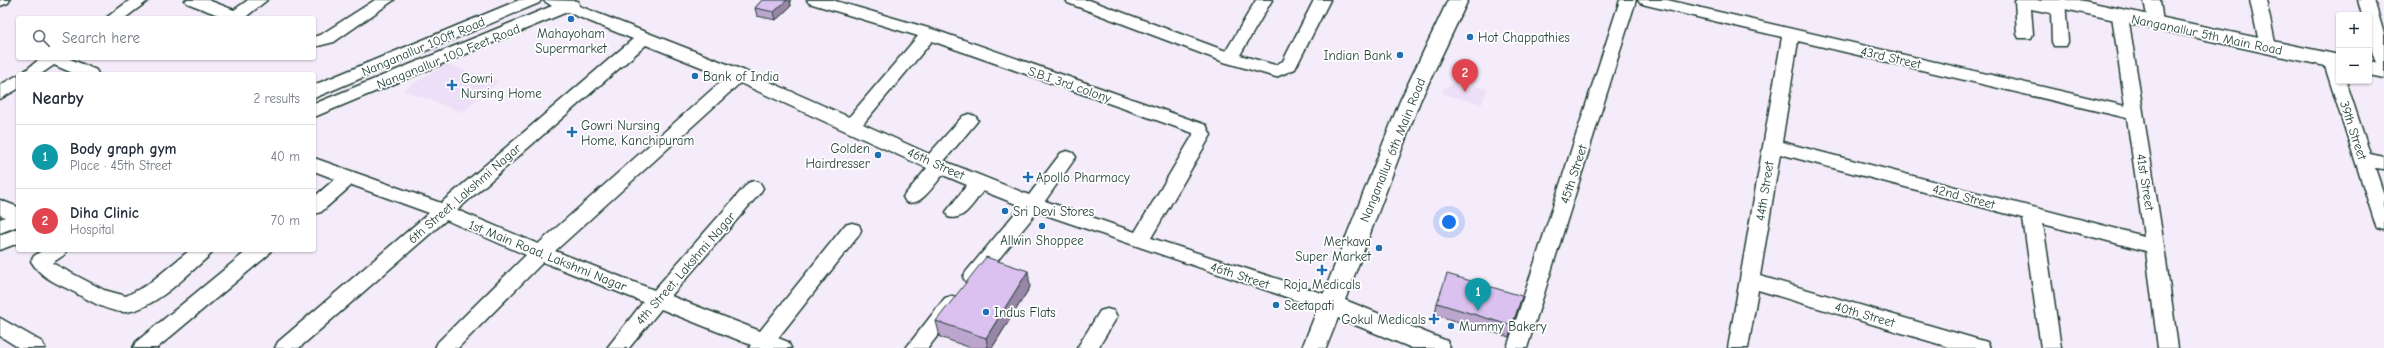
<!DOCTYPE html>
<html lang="en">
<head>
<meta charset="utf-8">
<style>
  body { margin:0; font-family:"Comic Neue",sans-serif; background:#f2f2f3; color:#1f2937 }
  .controls { position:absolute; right:12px; top:12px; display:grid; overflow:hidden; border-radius:4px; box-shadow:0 1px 3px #0004 }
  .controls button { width:36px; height:36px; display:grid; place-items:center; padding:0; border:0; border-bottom:1px solid #e0e1e3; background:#fff; color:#1f2937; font:20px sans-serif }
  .you { position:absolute; left:1449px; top:222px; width:14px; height:14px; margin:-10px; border:3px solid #fff; border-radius:50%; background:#1a73e8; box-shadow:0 0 0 6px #1a73e833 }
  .badge { display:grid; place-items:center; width:26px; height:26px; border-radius:50%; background:#0f766e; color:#fff; font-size:13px; font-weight:700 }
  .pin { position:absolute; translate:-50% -33px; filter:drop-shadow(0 1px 2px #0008) }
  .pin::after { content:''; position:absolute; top:21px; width:14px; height:12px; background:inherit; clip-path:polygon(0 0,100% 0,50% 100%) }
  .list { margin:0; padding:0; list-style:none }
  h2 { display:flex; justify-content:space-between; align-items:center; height:52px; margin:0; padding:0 16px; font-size:17px }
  h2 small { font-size:13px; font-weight:400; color:#747a83 }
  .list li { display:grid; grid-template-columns:26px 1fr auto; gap:12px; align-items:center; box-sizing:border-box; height:64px; padding:0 16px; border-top:1px solid #e0e1e3 }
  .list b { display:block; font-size:15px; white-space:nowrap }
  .list p { margin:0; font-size:13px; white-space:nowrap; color:#747a83 }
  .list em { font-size:13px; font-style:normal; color:#747a83 }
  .icon { flex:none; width:22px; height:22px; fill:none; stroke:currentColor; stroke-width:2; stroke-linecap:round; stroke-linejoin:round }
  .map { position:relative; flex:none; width:2384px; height:348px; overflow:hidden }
  .search { position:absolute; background:#fff; box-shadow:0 1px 3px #0004; left:16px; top:16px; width:300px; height:44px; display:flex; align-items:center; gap:10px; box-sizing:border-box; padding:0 14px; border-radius:4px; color:#747a83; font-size:15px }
  .panel { position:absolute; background:#fff; box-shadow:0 1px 3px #0004; left:16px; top:72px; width:300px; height:180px; border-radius:4px }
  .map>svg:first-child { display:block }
  .built { fill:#ecdff7 }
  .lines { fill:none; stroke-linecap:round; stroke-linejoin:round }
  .street-casing { stroke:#1f3d34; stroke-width:3 }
  .secondary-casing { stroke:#1f3d34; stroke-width:3 }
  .street { fill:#fff; fill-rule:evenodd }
  .secondary { fill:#fff; fill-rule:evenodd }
  .wall { fill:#bca6ce; stroke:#1f3d34 }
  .shaded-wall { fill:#9987a8; stroke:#1f3d34 }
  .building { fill:#dbc1f0; stroke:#1f3d34 }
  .poi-dot { fill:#1f6fb2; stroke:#fff; stroke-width:1.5 }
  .labels { text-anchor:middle; stroke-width:3.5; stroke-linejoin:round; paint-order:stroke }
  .poi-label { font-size:13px; fill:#1f3d34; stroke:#fff; text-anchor:start }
  .street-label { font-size:13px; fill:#1f3d34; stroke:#fff }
</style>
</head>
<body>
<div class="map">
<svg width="2384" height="348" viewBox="0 0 2384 348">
  <rect width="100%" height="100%" fill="#f4ecfa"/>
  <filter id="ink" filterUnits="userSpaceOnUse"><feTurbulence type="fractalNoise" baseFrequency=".025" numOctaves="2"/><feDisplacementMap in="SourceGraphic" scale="8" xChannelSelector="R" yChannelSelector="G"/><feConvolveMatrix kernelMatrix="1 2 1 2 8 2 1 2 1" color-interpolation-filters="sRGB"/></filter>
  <g filter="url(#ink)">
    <g class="built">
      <path d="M446,64L499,81L462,112L403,90Z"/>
      <path d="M1457,81L1487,89L1482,104L1443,94V89Z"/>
    </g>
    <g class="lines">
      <g class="street-casing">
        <g id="street">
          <path d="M0,0H10L8,3L0,6Z"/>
          <path d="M130,0H149L125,18H106Z"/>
          <path d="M185,0H208L234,10L248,0H267L247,16L249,18H226L187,3Z"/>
          <path d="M375,0H394L334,42L314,47V37L322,34Z"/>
          <path d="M519,0H541L539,3L314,98V85Z"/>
          <path d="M543,0L578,1L579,6L745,71L849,117L918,36L809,3L807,0H832L935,30L1206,125L1211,135L1151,238L1337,298L1340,304L1337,310L1330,312L1037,212L980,282L973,285L966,282L963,277L966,272L1021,206L983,191C974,202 964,222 948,217L946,212L967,185L943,175C933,185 922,207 906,202L903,197L927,168L740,83L555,251L654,290L748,183L754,181L760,183L763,188L760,193L671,296L760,331L845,225L852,223L859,225L861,230L859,235L778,338L788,342L791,348H749L751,345L661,309L629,348H607L643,302L543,262L458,348H435L438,342L526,255L446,220L299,348H275L278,342L429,213L352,185L321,212L314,214V197L335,179L314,171V158L441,203L633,39L567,12L314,117V104L552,6ZM932,41L1193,133V135L1135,232L1045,201L1076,157L1073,153L1067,151L1061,153L1029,195L944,161L975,124L978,120L975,116L969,114L963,116L929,154L863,124ZM646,45L726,77L538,244L457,210Z"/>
          <path d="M1066,0H1089L1226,51L1256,0H1272L1240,55L1275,65L1283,61L1314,0H1330L1295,69L1276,77L1224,62L1068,3Z"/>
          <path d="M1620,0H1636L1527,348H1507Z"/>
          <path d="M1638,0H1667L2125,106L2112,16L2114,12H2126L2128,16L2164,246L2178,348H2158L2146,251L2043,224L2061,348H2041L2023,218L1780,154L1760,276L1980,340L1987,342L1990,348H1952L1758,290L1748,348H1728L1782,37L1646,5L1640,3ZM1798,41L2127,118L2144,236L1782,142Z"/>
          <path d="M2015,0H2037L2050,3L2051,0H2065L2068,42L2066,46H2054L2052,42L2051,13L2031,9L2033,34L2031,38H2019L2017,34Z"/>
          <path d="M2144,0H2160L2163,23L2161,27H2149Z"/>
          <path d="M2250,0H2266L2276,47L2274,51H2262L2260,47Z"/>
          <path d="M2358,0H2374L2384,34V67L2378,66C2369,51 2369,32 2369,15H2362Z"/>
          <path d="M2331,55L2337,56L2339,60V81H2346L2370,154L2384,157V169L2375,168L2384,195V230L2377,228L2375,223L2323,60L2325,56Z"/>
          <path d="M41,58H68L96,70L98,74H75L54,65L41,74H21Z"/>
          <path d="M18,75V89L0,99V85Z"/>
          <path d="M0,200L18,207V226L0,233V219L5,217L0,215Z"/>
          <path d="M18,228V243L0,250V235Z"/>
          <path d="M43,250H67L64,255L52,263L104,290L126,296L147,285L190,250H213L210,255C189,273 155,309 126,312C109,313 87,299 72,291C56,283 40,277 31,261L34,256Z"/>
          <path d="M248,250H271L268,255L157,348H133L136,342Z"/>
          <path d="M952,296L959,298L962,304L928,348H906L945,298Z"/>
          <path d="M1107,309L1114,311L1117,317L1098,348H1077L1100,311Z"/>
          <path d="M0,318L42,342L45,348H19L0,336Z"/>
        </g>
      </g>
      <g class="secondary-casing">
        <g id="secondary">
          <path d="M1448,0H1468L1420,101L1345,300L1447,341L1450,348H1412L1338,318L1326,348H1302L1400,101Z"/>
          <path d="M2041,0H2079L2339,55V69L2051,6L2044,4Z"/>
          <path d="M2369,61L2384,64V78L2369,75Z"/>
        </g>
      </g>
      <use href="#street" class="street"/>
      <use href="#secondary" class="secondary"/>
    </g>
    <g class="wall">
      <path d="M762,0H790L791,6L776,20L757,16L755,8Z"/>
      <path d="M1030,287L992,348H971L940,337L936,321Z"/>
      <path d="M1437,303L1519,307L1509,337L1435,315Z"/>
    </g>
    <g class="shaded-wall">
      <path d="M787,0H790L791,6L776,20L774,12Z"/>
      <path d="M1028,271L1030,287L992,348H988L986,338Z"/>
    </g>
    <g class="building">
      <path d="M762,0H787L774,12L755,8Z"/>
      <path d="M986,257L1028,271L986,338L936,321Z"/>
      <path d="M1447,274L1522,296L1512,326L1437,303Z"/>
    </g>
  </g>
  <g class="poi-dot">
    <circle cx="571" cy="19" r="4"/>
    <circle cx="1470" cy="37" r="4"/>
    <circle cx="1400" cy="55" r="4"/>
    <circle cx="695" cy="76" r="4"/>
    <path d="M450 79h4v4h4v4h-4v4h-4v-4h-4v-4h4z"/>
    <path d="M570 126h4v4h4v4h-4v4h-4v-4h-4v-4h4z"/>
    <circle cx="878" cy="155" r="4"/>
    <path d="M1026 171h4v4h4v4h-4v4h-4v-4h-4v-4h4z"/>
    <circle cx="1005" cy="211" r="4"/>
    <circle cx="1042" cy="226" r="4"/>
    <circle cx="1379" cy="248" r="4"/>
    <path d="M1320 264h4v4h4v4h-4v4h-4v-4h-4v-4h4z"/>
    <circle cx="1276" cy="305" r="4"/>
    <circle cx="986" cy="312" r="4"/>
    <path d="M1432 313h4v4h4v4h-4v4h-4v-4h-4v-4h4z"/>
    <circle cx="1451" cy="326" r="4"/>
  </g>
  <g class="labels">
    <g class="poi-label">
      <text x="571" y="38" text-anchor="middle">Mahayoham<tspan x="571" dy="15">Supermarket</tspan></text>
      <text x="1478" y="42">Hot Chappathies</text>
      <text x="1392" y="60" text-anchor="end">Indian Bank</text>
      <text x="703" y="81">Bank of India</text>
      <text x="461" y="83">Gowri<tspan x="461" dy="15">Nursing Home</tspan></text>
      <text x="581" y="130">Gowri Nursing<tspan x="581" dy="15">Home, Kanchipuram</tspan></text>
      <text x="870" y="153" text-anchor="end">Golden<tspan x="870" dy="15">Hairdresser</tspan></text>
      <text x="1036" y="182">Apollo Pharmacy</text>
      <text x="1013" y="216">Sri Devi Stores</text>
      <text x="1042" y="245" text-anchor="middle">Allwin Shoppee</text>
      <text x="1371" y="246" text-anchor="end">Merkava<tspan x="1371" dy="15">Super Market</tspan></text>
      <text x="1322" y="289" text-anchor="middle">Roja Medicals</text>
      <text x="1284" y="310">Seetapati</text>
      <text x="994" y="317">Indus Flats</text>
      <text x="1426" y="324" text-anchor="end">Gokul Medicals</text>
      <text x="1459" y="331">Mummy Bakery</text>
    </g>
    <g class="street-label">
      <text transform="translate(2207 34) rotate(12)" y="5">Nanganallur 5th Main Road</text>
      <text transform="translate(423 46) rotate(-23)" y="5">Nanganallur 100ft Road</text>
      <text transform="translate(448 56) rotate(-22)" y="5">Nanganallur 100 Feet Road</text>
      <text transform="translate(1891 57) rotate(13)" y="5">43rd Street</text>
      <text transform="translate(1070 84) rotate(19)" y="5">S.B.I 3rd colony</text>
      <text transform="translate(2354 130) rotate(72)" y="5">39th Street</text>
      <text transform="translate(1392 150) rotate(-68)" y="5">Nanganallur 6th Main Road</text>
      <text transform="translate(936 163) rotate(24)" y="5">46th Street</text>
      <text transform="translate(1573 174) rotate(-72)" y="5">45th Street</text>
      <text transform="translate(2146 182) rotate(81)" y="5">41st Street</text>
      <text transform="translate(1764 191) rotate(-81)" y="5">44th Street</text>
      <text transform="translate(464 193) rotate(-41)" y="5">6th Street, Lakshmi Nagar</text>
      <text transform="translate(1964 196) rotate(15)" y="5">42nd Street</text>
      <text transform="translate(548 255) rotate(22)" y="5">1st Main Road, Lakshmi Nagar</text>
      <text transform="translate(685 268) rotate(-49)" y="5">4th Street, Lakshmi Nagar</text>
      <text transform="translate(1240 275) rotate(18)" y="5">46th Street</text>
      <text transform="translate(1865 314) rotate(16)" y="5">40th Street</text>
    </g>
  </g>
</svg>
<div class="controls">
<button>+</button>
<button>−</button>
</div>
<div class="you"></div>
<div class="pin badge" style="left:1478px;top:311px;background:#0f9aa8">1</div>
<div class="pin badge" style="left:1465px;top:92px;background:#e0444e">2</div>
<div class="search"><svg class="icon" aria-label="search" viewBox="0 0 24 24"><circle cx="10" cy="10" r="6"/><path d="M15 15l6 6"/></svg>Search here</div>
<section class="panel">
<h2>Nearby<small>2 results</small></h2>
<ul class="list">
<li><span class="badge" style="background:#0f9aa8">1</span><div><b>Body graph gym</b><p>Place · 45th Street</p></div><em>40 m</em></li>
<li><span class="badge" style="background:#e0444e">2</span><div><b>Diha Clinic</b><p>Hospital</p></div><em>70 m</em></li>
</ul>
</section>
</div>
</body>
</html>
